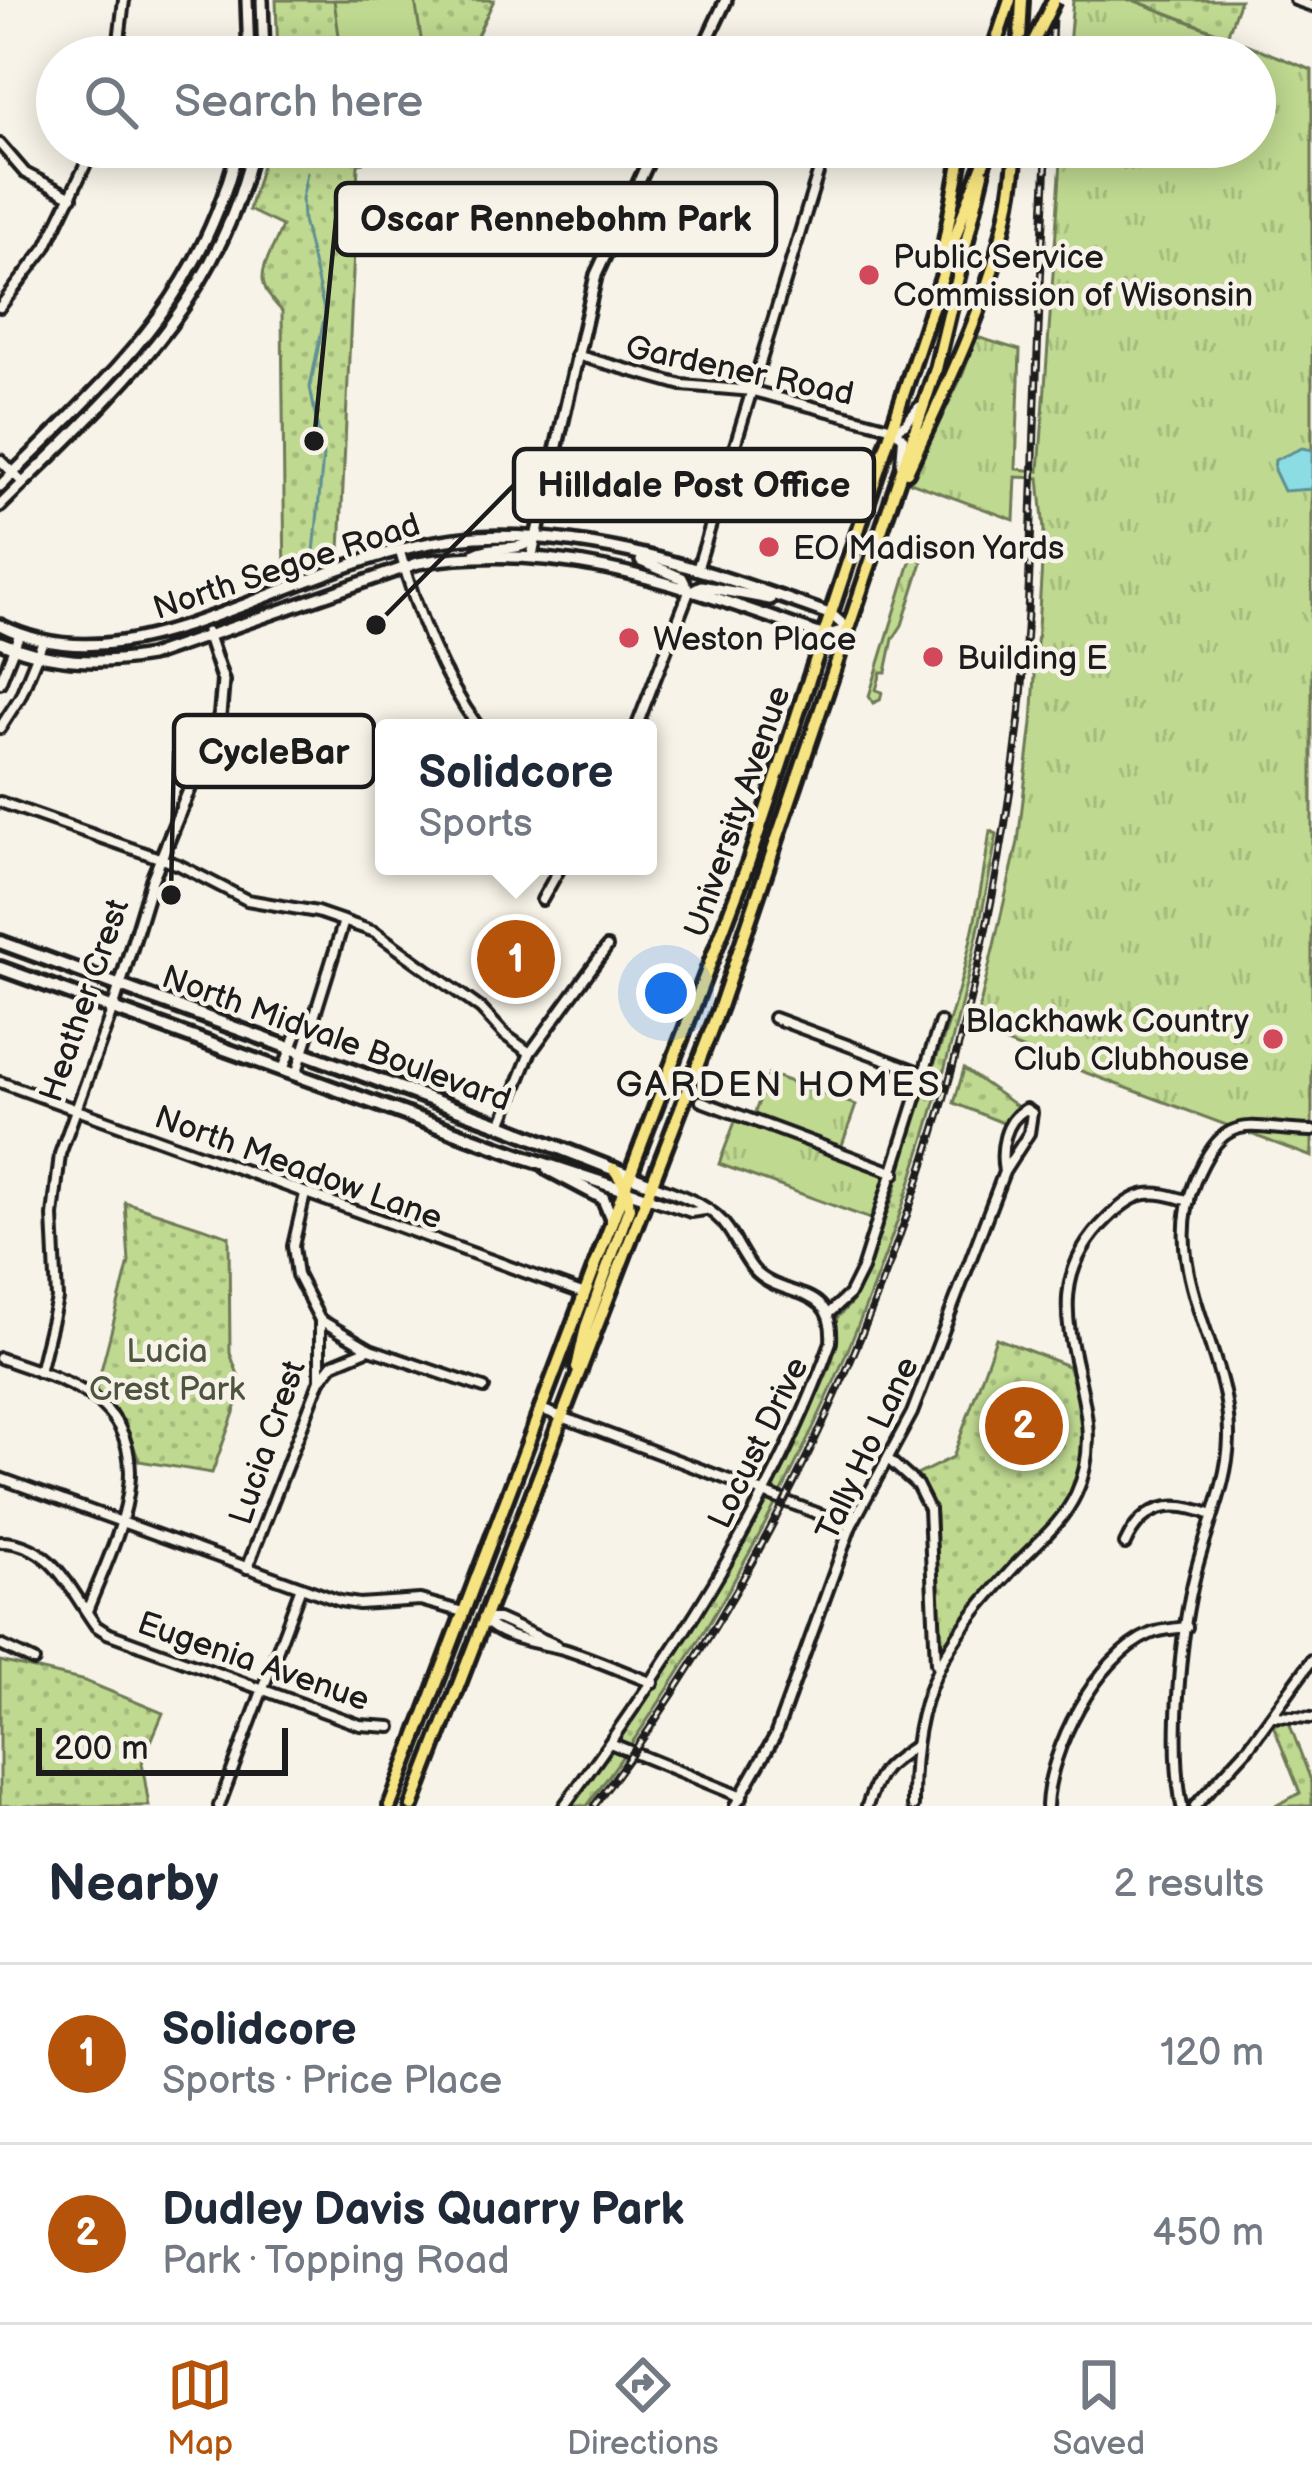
<!DOCTYPE html>
<html lang="en">
<head>
<meta charset="utf-8">
<style>
  body { margin:0; font-family:"Balsamiq Sans",sans-serif; background:#f6f6f7; color:#1f2937 }
  .scale { position:absolute; left:36px; bottom:30px; width:252px; box-sizing:border-box; padding-left:12px; border:6px solid #1c1c1c; border-top:0; font-size:33px; line-height:42px; white-space:nowrap; color:#1c1c1c; -webkit-text-stroke:9px #f7f3e8; paint-order:stroke }
  .you { position:absolute; left:666px; top:993px; width:42px; height:42px; margin:-30px; border:9px solid #fff; border-radius:50%; background:#1a73e8; box-shadow:0 0 0 18px #1a73e833 }
  .badge { display:grid; place-items:center; width:78px; height:78px; border-radius:50%; background:#b45309; color:#fff; font-size:39px; font-weight:700 }
  .pin { position:absolute; translate:-50% -50%; border:6px solid #fff; box-shadow:0 3px 12px #0006 }
  .popup { position:absolute; left:375px; top:719px; width:282px; height:156px; box-sizing:border-box; display:grid; place-content:center; border-radius:12px; background:#fff; filter:drop-shadow(0 3px 9px #0005); font-size:39px; white-space:nowrap; color:#747a83 }
  .popup b { font-size:45px; color:#1f2937 }
  .popup::after { content:''; position:absolute; left:50%; top:100%; margin-left:-24px; border:24px solid transparent; border-top-color:#fff }
  .list { margin:0; padding:0; list-style:none }
  h2 { display:flex; justify-content:space-between; align-items:center; height:156px; margin:0; padding:0 48px; font-size:51px }
  h2 small { font-size:39px; font-weight:400; color:#747a83 }
  .list li { display:grid; grid-template-columns:78px 1fr auto; gap:36px; align-items:center; box-sizing:border-box; height:180px; padding:0 48px; border-top:3px solid #e0e1e3 }
  .list b { display:block; font-size:45px; white-space:nowrap }
  .list p { margin:0; font-size:39px; white-space:nowrap; color:#747a83 }
  .list em { font-size:39px; font-style:normal; color:#747a83 }
  .icon { flex:none; width:66px; height:66px; fill:none; stroke:currentColor; stroke-width:2; stroke-linecap:round; stroke-linejoin:round }
  .map { position:relative; flex:none; width:1312px; height:1806px; overflow:hidden }
  .search { position:absolute; background:#fff; box-shadow:0 6px 30px #0003; left:36px; right:36px; top:36px; height:132px; display:flex; align-items:center; gap:30px; box-sizing:border-box; padding:0 42px; border-radius:66px; color:#747a83; font-size:45px }
  .sheet { height:516px; background:#fff }
  nav { display:flex; justify-content:space-around; align-items:center; box-sizing:border-box; height:168px; border-top:3px solid #e0e1e3; background:#fff; font-size:33px; color:#747a83 }
  nav a { display:grid; justify-items:center; gap:6px }
  nav .on { color:#b45309 }
  .map>svg:first-child { display:block }
  .grass { fill:url(#grass-tufts); stroke:#6e7a56; stroke-width:3 }
  .park { fill:url(#park-dots); stroke:#6e7a56; stroke-width:3 }
  .pitch { fill:#bfd990; stroke:#6e7a56; stroke-width:3 }
  .water { fill:#8cdde3; stroke:#5f9093; stroke-width:3 }
  .lines { fill:none; stroke-linecap:round; stroke-linejoin:round }
  .stream { stroke:#5f9093; stroke-width:3 }
  .minor-casing { stroke:#1c1c1c; stroke-width:16 }
  .tertiary-casing { stroke:#1c1c1c; stroke-width:18 }
  .secondary-casing { stroke:#1c1c1c; stroke-width:20 }
  .primary-casing { stroke:#1c1c1c; stroke-width:20 }
  .minor { stroke:#f7f3e8; stroke-width:8 }
  .tertiary { stroke:#f7f3e8; stroke-width:9 }
  .secondary { stroke:#f7f3e8; stroke-width:10 }
  .primary { stroke:#f6e381; stroke-width:10 }
  .rail-casing { stroke:#1c1c1c; stroke-width:8 }
  .rail { stroke:#f7f3e8; stroke-width:3; stroke-dasharray:9; stroke-linecap:butt }
  .primary-bridge-casing { stroke:#1c1c1c; stroke-width:20; stroke-linecap:butt }
  .primary-bridge { stroke:#f6e381; stroke-width:10 }
  .poi-dot { fill:#d1495b; stroke:#f7f3e8; stroke-width:4.5 }
  .labels { text-anchor:middle; stroke-width:9; stroke-linejoin:round; paint-order:stroke }
  .poi-label { font-size:33px; fill:#1c1c1c; stroke:#f7f3e8; text-anchor:start }
  .street-label { font-size:33px; fill:#1c1c1c; stroke:#f7f3e8 }
  .park-label { font-size:33px; fill:#4d553f; stroke:#f7f3e8 }
  .neighbourhood-label { font-size:36px; letter-spacing:3px; fill:#1c1c1c; stroke:#f7f3e8 }
  .leader { fill:none; stroke:#1c1c1c; stroke-width:4.5 }
  .callout-dot { fill:#1c1c1c; stroke:#f7f3e8; stroke-width:4.5 }
  .callout { fill:#f7f3e8; stroke:#1c1c1c; stroke-width:4.5 }
  .callout-label { font-size:36px; text-anchor:middle; font-weight:bold; fill:#1c1c1c }
</style>
</head>
<body>
<div class="map">
<svg width="1312" height="1806" viewBox="0 0 1312 1806">
  <defs>
    <pattern id="grass-tufts" width="24" height="20" patternUnits="userSpaceOnUse" patternTransform="scale(3)"><rect width="24" height="20" fill="#bfd990"/><path d="M3 7l-1-3M5 7V3M7 7l1-3M15 17l-1-3M17 17v-4M19 17l1-3" fill="none" stroke="#a4ba7c"/></pattern>
    <pattern id="park-dots" width="8" height="8" patternUnits="userSpaceOnUse" patternTransform="scale(3)"><rect width="8" height="8" fill="#bfd990"/><path d="M2 2h.1M6 6h.1" fill="none" stroke="#a4ba7c" stroke-width="1.8" stroke-linecap="round"/></pattern>
  </defs>
  <rect width="100%" height="100%" fill="#f7f3e8"/>
  <filter id="ink" filterUnits="userSpaceOnUse"><feTurbulence type="fractalNoise" baseFrequency=".00833" numOctaves="2"/><feDisplacementMap in="SourceGraphic" scale="24" xChannelSelector="R" yChannelSelector="G"/><feConvolveMatrix kernelMatrix="1 2 1 2 8 2 1 2 1" color-interpolation-filters="sRGB"/></filter>
  <g filter="url(#ink)">
    <g class="grass">
      <path d="M1073,0H1133L1312,70V1157L974,1031L1018,842L1032,723L1044,531L1039,478L1016,477L1014,520L910,482L962,376L977,337L1020,350L1016,469L1039,471L1062,147H1255V57H1068Z"/>
      <path d="M918,557L922,562L902,625L893,639L886,672H881L876,690L882,692L880,700L873,703L869,696L911,559Z"/>
      <path d="M769,1074L856,1105L838,1157L885,1176L873,1220L719,1164L736,1119L751,1123Z"/>
    </g>
    <g class="park">
      <path d="M276,0H494L467,57H278Z"/>
      <path d="M1133,0H1240L1227,36Z"/>
      <path d="M267,147H387L358,165L339,572L285,590L282,311C248,277 267,266 282,226L249,210Z"/>
      <path d="M990,831L997,834C933,1197 806,1509 587,1806H571C658,1687 735,1563 799,1430C815,1397 843,1356 836,1319L853,1301L866,1272L894,1194L926,1077H929C961,999 978,915 990,831Z"/>
      <path d="M964,1069L1018,1107L1005,1124L954,1103Z"/>
      <path d="M125,1202L229,1236L230,1353L243,1388L212,1473L139,1461L125,1422L96,1390L129,1262Z"/>
      <path d="M996,1338L1068,1366C1085,1412 1095,1464 1063,1507C1053,1522 1037,1533 1025,1547C993,1581 963,1616 938,1655L936,1515L917,1475L953,1457Z"/>
      <path d="M0,1661L85,1681L163,1713L142,1763L149,1806H0Z"/>
      <path d="M1288,1720L1312,1783V1806H1275L1300,1793L1273,1725Z"/>
    </g>
    <path class="pitch" d="M334,0H415L424,57H342Z"/>
    <path class="water" d="M1302,448L1312,450V489L1284,491L1274,470L1275,460Z"/>
    <g class="lines">
      <path class="stream" d="M307,173L302,199L303,220L325,314L310,387L323,456L313,564"/>
      <g class="minor-casing">
        <g id="minor">
          <path d="M1295,0L1312,6"/>
          <path d="M117,57L124,0"/>
          <path d="M0,144L25,173L72,197"/>
          <path d="M931,147L961,156"/>
          <path d="M0,307L46,247L94,147"/>
          <path d="M576,355L682,385L753,391L893,428"/>
          <path d="M894,429L905,424L919,407"/>
          <path d="M895,429L903,438L901,464"/>
          <path d="M0,460L23,483"/>
          <path d="M400,552C418,616 440,674 479,728"/>
          <path d="M697,570L826,147"/>
          <path d="M0,683L19,635"/>
          <path d="M0,728L20,697L43,641"/>
          <path d="M636,728L689,592"/>
          <path d="M0,802L179,865L247,900L317,912L375,932L481,1009L505,1035L530,1053"/>
          <path d="M542,900L561,866"/>
          <path d="M774,1018L922,1073"/>
          <path d="M283,1070L301,1022L311,1015"/>
          <path d="M296,1075L344,921"/>
          <path d="M0,1082L582,1293"/>
          <path d="M701,1101L895,1173"/>
          <path d="M501,1125L530,1053L607,947"/>
          <path d="M649,1198L691,1212L705,1210"/>
          <path d="M828,1314L849,1295L862,1269L940,1022"/>
          <path d="M322,1321L370,1349L484,1388"/>
          <path d="M0,1358C28,1368 60,1377 86,1393C169,1446 114,1542 87,1611"/>
          <path d="M39,1372L57,1299L53,1216L60,1154L113,1008"/>
          <path d="M322,1378L333,1364L369,1349"/>
          <path d="M541,1409L851,1526"/>
          <path d="M888,1459L917,1485L929,1509L936,1663"/>
          <path d="M0,1478L340,1601L359,1604L420,1600L463,1612"/>
          <path d="M0,1542C52,1542 70,1590 96,1626L107,1633L360,1725L391,1727"/>
          <path d="M1125,1544C1143,1504 1173,1499 1212,1515"/>
          <path d="M247,1568L320,1380V1320L297,1275L293,1246L305,1194"/>
          <path d="M483,1619C503,1640 536,1642 563,1649C593,1658 623,1672 653,1683"/>
          <path d="M483,1619H498L556,1645"/>
          <path d="M0,1645L34,1661"/>
          <path d="M1274,1716L1312,1718"/>
          <path d="M610,1743L742,1797"/>
          <path d="M219,1806L301,1587"/>
          <path d="M564,1806C667,1665 772,1507 831,1342C835,1282 782,1301 754,1270C744,1258 737,1242 728,1229C712,1205 680,1195 654,1185"/>
          <path d="M735,1806L775,1736L851,1526L912,1413L1004,1172L1029,1133L1032,1113L1026,1109C1004,1121 1000,1149 1004,1172"/>
          <path d="M867,1806C879,1771 884,1766 915,1746"/>
          <path d="M913,1806C912,1692 942,1645 1017,1564C1038,1542 1063,1522 1076,1494C1122,1396 1013,1309 1108,1218C1138,1189 1151,1189 1189,1201"/>
          <path d="M1047,1806C1049,1750 1096,1657 1150,1634C1161,1629 1174,1629 1187,1627"/>
          <path d="M1182,1806C1170,1744 1180,1632 1196,1571C1207,1527 1228,1483 1229,1438C1231,1351 1158,1270 1195,1181C1226,1107 1248,1130 1312,1131"/>
          <path d="M1195,1806L1248,1748L1312,1660"/>
        </g>
      </g>
      <g class="tertiary-casing">
        <g id="tertiary">
          <path d="M247,0L249,57"/>
          <path d="M262,0L264,57"/>
          <path d="M699,57L726,0"/>
          <path d="M0,486C108,378 200,303 238,147"/>
          <path d="M0,506C109,397 219,306 253,147"/>
          <path d="M475,554C493,544 518,553 532,540"/>
          <path d="M532,555L596,275L655,147"/>
          <path d="M641,561L682,578L689,592"/>
          <path d="M689,592L701,586L770,599"/>
          <path d="M0,625C83,667 167,634 247,604C319,576 398,542 476,537C598,530 719,575 832,615L848,629L825,636C688,589 566,538 418,563L150,656C98,665 49,663 0,642"/>
          <path d="M113,1008L152,880L220,715L223,681L207,633"/>
        </g>
      </g>
      <g class="secondary-casing">
        <g id="secondary">
          <path d="M0,942L501,1125L654,1185"/>
          <path d="M0,968L524,1157L649,1198"/>
          <path d="M548,1169L603,1198L611,1217"/>
        </g>
      </g>
      <g class="primary-casing">
        <g id="primary">
          <path d="M991,57L1010,0"/>
          <path d="M1019,57L1022,0"/>
          <path d="M941,262L963,147"/>
          <path d="M907,472C955,367 1009,265 1016,147"/>
          <path d="M577,1368L586,1327L629,1208L627,1189L614,1169"/>
          <path d="M390,1806L749,861L962,217L990,147"/>
          <path d="M412,1806L720,1007L936,369L983,173"/>
        </g>
      </g>
      <use href="#minor" class="minor"/>
      <use href="#tertiary" class="tertiary"/>
      <use href="#secondary" class="secondary"/>
      <use href="#primary" class="primary"/>
      <g class="rail-casing">
        <g id="rail">
          <path d="M1051,57L1053,0"/>
          <path d="M594,1806C824,1500 966,1134 1015,755C1027,662 1030,567 1033,474C1036,365 1042,256 1047,147"/>
        </g>
      </g>
      <use href="#rail" class="rail"/>
      <g class="primary-bridge-casing">
        <path id="primary-bridge" d="M1026,57L1054,0"/>
      </g>
      <use href="#primary-bridge" class="primary-bridge"/>
    </g>
  </g>
  <g class="poi-dot">
    <circle cx="869" cy="275" r="12"/>
    <circle cx="769" cy="547" r="12"/>
    <circle cx="629" cy="638" r="12"/>
    <circle cx="933" cy="657" r="12"/>
    <circle cx="1273" cy="1039" r="12"/>
  </g>
  <g class="labels">
    <g class="poi-label">
      <text x="893" y="268">Public Service<tspan x="893" dy="38">Commission of Wisonsin</tspan></text>
      <text x="793" y="559">EO Madison Yards</text>
      <text x="653" y="650">Weston Place</text>
      <text x="957" y="669">Building E</text>
      <text x="1249" y="1032" text-anchor="end">Blackhawk Country<tspan x="1249" dy="38">Club Clubhouse</tspan></text>
    </g>
    <g class="street-label">
      <text transform="translate(740 369) rotate(12)" y="12">Gardener Road</text>
      <text transform="translate(286 565) rotate(-18)" y="12">North Segoe Road</text>
      <text transform="translate(736 811) rotate(-71)" y="12">University Avenue</text>
      <text transform="translate(83 1000) rotate(-71)" y="12">Heather Crest</text>
      <text transform="translate(337 1037) rotate(20)" y="12">North Midvale Boulevard</text>
      <text transform="translate(299 1166) rotate(20)" y="12">North Meadow Lane</text>
      <text transform="translate(266 1442) rotate(-71)" y="12">Lucia Crest</text>
      <text transform="translate(757 1442) rotate(-64)" y="12">Locust Drive</text>
      <text transform="translate(866 1448) rotate(-65)" y="12">Tally Ho Lane</text>
      <text transform="translate(254 1660) rotate(19)" y="12">Eugenia Avenue</text>
    </g>
    <g class="park-label">
      <text x="167" y="1362">Lucia<tspan x="167" dy="38">Crest Park</tspan></text>
    </g>
    <g class="neighbourhood-label">
      <text x="779" y="1096">GARDEN HOMES</text>
    </g>
  </g>
  <path class="leader" d="M314 441L336 219M376 625L514 485M171 895L174 751"/>
  <g class="callout-dot">
    <circle cx="314" cy="441" r="12"/>
    <circle cx="376" cy="625" r="12"/>
    <circle cx="171" cy="895" r="12"/>
  </g>
  <g class="callout">
    <rect x="336" y="183" width="440" height="72" rx="12"/>
    <rect x="514" y="449" width="360" height="72" rx="12"/>
    <rect x="174" y="715" width="200" height="72" rx="12"/>
  </g>
  <g class="callout-label">
    <text x="556" y="231">Oscar Rennebohm Park</text>
    <text x="694" y="497">Hilldale Post Office</text>
    <text x="274" y="764">CycleBar</text>
  </g>
</svg>
<div class="scale">200 m</div>
<div class="you"></div>
<div class="pin badge" style="left:516px;top:959px">1</div>
<div class="popup"><b>Solidcore</b>Sports</div>
<div class="pin badge" style="left:1024px;top:1426px">2</div>
<div class="search"><svg class="icon" aria-label="search" viewBox="0 0 24 24"><circle cx="10" cy="10" r="6"/><path d="M15 15l6 6"/></svg>Search here</div>
</div>
<section class="sheet">
<h2>Nearby<small>2 results</small></h2>
<ul class="list">
<li><span class="badge">1</span><div><b>Solidcore</b><p>Sports · Price Place</p></div><em>120 m</em></li>
<li><span class="badge">2</span><div><b>Dudley Davis Quarry Park</b><p>Park · Topping Road</p></div><em>450 m</em></li>
</ul>
</section>
<nav>
<a class="on"><svg class="icon" aria-label="map" viewBox="0 0 24 24"><path d="M3 6l6-2 6 2 6-2v14l-6 2-6-2-6 2zM9 4v14M15 6v14"/></svg>Map</a>
<a><svg class="icon" aria-label="directions" viewBox="0 0 24 24"><path d="M12 3l9 9-9 9-9-9zM9 14v-3h6M13 9l2 2-2 2"/></svg>Directions</a>
<a><svg class="icon" aria-label="saved" viewBox="0 0 24 24"><path d="M7 4h10v16l-5-4-5 4z"/></svg>Saved</a>
</nav>
</body>
</html>
